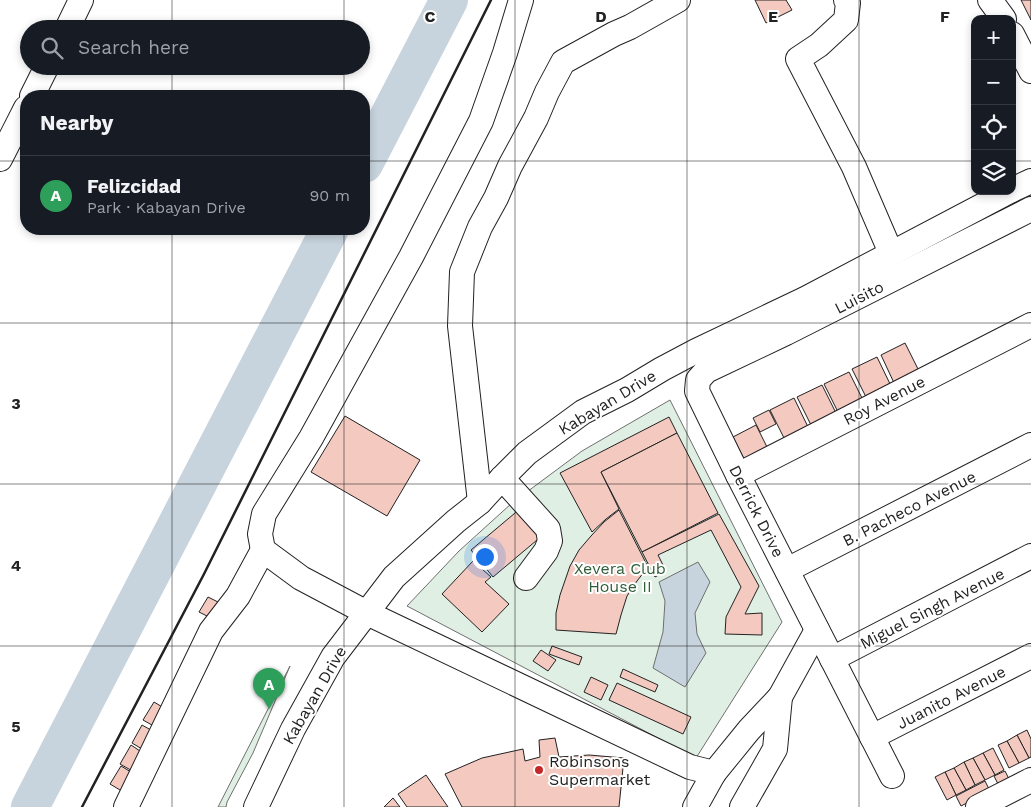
<!DOCTYPE html>
<html lang="en">
<head>
<meta charset="utf-8">
<style>
  body { margin:0; font-family:"Work Sans",sans-serif; background:#20242c; color:#f1f3f6 }
  .controls { position:absolute; right:15px; top:15px; display:grid; overflow:hidden; border-radius:10px; box-shadow:0 2px 8px #0003 }
  .controls button { width:45px; height:45px; display:grid; place-items:center; padding:0; border:0; border-bottom:1px solid #363941; background:#171b24; color:#f1f3f6; font:25px sans-serif }
  .you { position:absolute; left:484px; top:556px; width:18px; height:18px; margin:-12px; border:4px solid #fff; border-radius:50%; background:#1a73e8; box-shadow:0 0 0 8px #1a73e833 }
  .badge { display:grid; place-items:center; width:32px; height:32px; border-radius:50%; background:#b45309; color:#fff; font-size:16px; font-weight:700 }
  .pin { position:absolute; translate:-50% -41px; filter:drop-shadow(0 1px 2px #0008) }
  .pin::after { content:''; position:absolute; top:26px; width:18px; height:15px; background:inherit; clip-path:polygon(0 0,100% 0,50% 100%) }
  .list { margin:0; padding:0; list-style:none }
  h2 { display:flex; justify-content:space-between; align-items:center; height:65px; margin:0; padding:0 20px; font-size:21px }
  h2 small { font-size:16px; font-weight:400; color:#9ea1a6 }
  .list li { display:grid; grid-template-columns:32px 1fr auto; gap:15px; align-items:center; box-sizing:border-box; height:80px; padding:0 20px; border-top:1px solid #363941 }
  .list b { display:block; font-size:19px; white-space:nowrap }
  .list p { margin:0; font-size:16px; white-space:nowrap; color:#9ea1a6 }
  .list em { font-size:16px; font-style:normal; color:#9ea1a6 }
  .icon { flex:none; width:28px; height:28px; fill:none; stroke:currentColor; stroke-width:2; stroke-linecap:round; stroke-linejoin:round }
  .map { position:relative; flex:none; width:1031px; height:807px; overflow:hidden }
  .search { position:absolute; background:#171b24; box-shadow:0 2px 8px #0003; left:20px; top:20px; width:350px; height:55px; display:flex; align-items:center; gap:12px; box-sizing:border-box; padding:0 18px; border-radius:28px; color:#9ea1a6; font-size:19px }
  .panel { position:absolute; background:#171b24; box-shadow:0 2px 8px #0003; left:20px; top:90px; width:350px; height:145px; border-radius:20px }
  .map>svg:first-child { display:block }
  .green { fill:#e0efe3; stroke:#6f6f6f }
  .water { fill:#c7d3dd; stroke:#6f6f6f }
  .lines { fill:none; stroke-linecap:round; stroke-linejoin:round }
  .river { stroke:#c7d3dd; stroke-width:38 }
  .building { fill:#f3c9c0; stroke:#222 }
  .minor-casing { stroke:#222; stroke-width:26 }
  .minor { stroke:#fff; stroke-width:24 }
  .wall { stroke:#222; stroke-width:2.5 }
  .grid { fill:none; stroke:#222; stroke-width:1; stroke-opacity:0.55 }
  .poi-dot { fill:#c62828; stroke:#fff; stroke-width:2 }
  .labels { text-anchor:middle; stroke-width:4; stroke-linejoin:round; paint-order:stroke }
  .street-label { font-size:16px; fill:#222; stroke:#fff }
  .park-label { font-size:16px; fill:#2f5e38; stroke:#fff }
  .poi-label { font-size:16px; fill:#222; stroke:#fff; text-anchor:start }
  .grid-label { font-size:16px; text-anchor:middle; font-weight:bold; fill:#222; stroke:#fff; stroke-width:4; stroke-linejoin:round; paint-order:stroke }
</style>
</head>
<body>
<div class="map">
<svg width="1031" height="807" viewBox="0 0 1031 807">
  <rect width="100%" height="100%" fill="#fff"/>
  <g class="green">
    <path d="M670,400L782,622L696,758L407,606L459,551L512,503L582,451Z"/>
    <path d="M290,666L253,753L227,802L226,807H218Z"/>
  </g>
  <path class="water" d="M698,562L710,582L695,613L697,634L706,653L685,687L653,668L663,632L665,601L659,582Z"/>
  <g class="lines">
    <g class="river">
      <path d="M364,164L449,0"/>
      <path d="M30,807L330,229"/>
    </g>
  </g>
  <g class="building">
    <path d="M755,0H786L792,10L766,23Z"/>
    <path d="M1021,0H1031V20Z"/>
    <path d="M905,343L920,373L895,385L881,355Z"/>
    <path d="M877,357L892,388L867,399L852,369Z"/>
    <path d="M849,372L864,402L839,414L824,384Z"/>
    <path d="M822,385L837,415L812,427L797,397Z"/>
    <path d="M794,398L809,429L785,440L770,410Z"/>
    <path d="M769,410L776,424L760,432L753,418Z"/>
    <path d="M345,416L420,460L387,516L311,472Z"/>
    <path d="M669,417L677,433L601,472L619,509L606,519L592,532L560,473Z"/>
    <path d="M756,425L771,455L748,467L733,437Z"/>
    <path d="M677,433L718,513L642,552L601,472Z"/>
    <path d="M521,508L543,535L493,577L471,550Z"/>
    <path d="M619,510L648,567L637,581L627,596L621,615L616,634L556,630V613L560,595L570,566L579,550L591,536L604,522Z"/>
    <path d="M719,514L759,586L745,614L762,613V635L725,634L726,617L741,587L711,530L658,555L666,571L655,577L642,552Z"/>
    <path d="M473,561L491,577L485,582L509,604L482,632L442,594Z"/>
    <path d="M208,597L224,605L215,620L199,612Z"/>
    <path d="M552,646L582,657L579,665L549,654Z"/>
    <path d="M541,650L556,660L548,671L533,661Z"/>
    <path d="M623,669L658,685L655,692L620,677Z"/>
    <path d="M591,677L608,685L601,700L584,692Z"/>
    <path d="M617,683L691,717L683,734L609,700Z"/>
    <path d="M154,702L169,711L159,729L143,720Z"/>
    <path d="M142,725L158,734L147,752L132,743Z"/>
    <path d="M1027,730L1031,739V757L1029,758L1017,735Z"/>
    <path d="M1017,735L1029,758L1019,763L1007,741Z"/>
    <path d="M555,738L559,757L589,755L624,758L619,807H462L445,774L482,758L523,749L525,761L540,757L539,740Z"/>
    <path d="M1007,741L1019,763L1009,768L998,745Z"/>
    <path d="M131,745L146,755L136,773L120,764Z"/>
    <path d="M993,748L1004,770L995,775L983,753Z"/>
    <path d="M983,753L995,775L985,780L973,758Z"/>
    <path d="M973,758L985,780L975,785L964,762Z"/>
    <path d="M964,762L975,785L966,790L954,768Z"/>
    <path d="M121,766L136,775L125,793L110,784Z"/>
    <path d="M954,768L966,790L956,795L945,772Z"/>
    <path d="M1005,771L1010,781L999,786L994,776Z"/>
    <path d="M945,772L956,795L947,800L935,777Z"/>
    <path d="M426,775L448,807H407L398,794Z"/>
    <path d="M985,781L990,791L961,806L956,796Z"/>
    <path d="M393,798L400,807H384Z"/>
  </g>
  <g class="lines">
    <g class="minor-casing">
      <g id="minor">
        <path d="M521,0L505,53L481,121L411,257L311,438L264,514L260,534L263,550L301,578L367,613L690,767L714,773"/>
        <path d="M846,0L848,3L846,20L819,45L798,59L854,167L891,253"/>
        <path d="M990,0L1004,19"/>
        <path d="M67,29L81,0"/>
        <path d="M1012,34L1031,71"/>
        <path d="M32,96L47,66"/>
        <path d="M0,159L26,108"/>
        <path d="M1012,190L1031,181"/>
        <path d="M738,475L1031,325"/>
        <path d="M502,478L548,529L550,541L546,551L526,578"/>
        <path d="M480,502L460,326L462,272L480,227L496,198L510,166L536,118L547,92L563,62L614,34L630,27L678,0"/>
        <path d="M787,570L1031,445"/>
        <path d="M832,659L1031,556"/>
        <path d="M872,737L1031,656"/>
        <path d="M892,776L738,475L697,391L698,380L706,371L786,333L1031,209"/>
        <path d="M126,807L211,631L238,596L263,550"/>
        <path d="M256,807L293,729L333,657L394,577L456,521L480,502L502,478L527,453L583,412L627,390L662,369L696,351L805,299L1010,191"/>
        <path d="M695,807L714,773L749,730L780,697L817,630"/>
        <path d="M742,807L775,749L780,697"/>
        <path d="M978,807L1031,780"/>
      </g>
    </g>
    <use href="#minor" class="minor"/>
    <path class="wall" d="M82,807L204,574L491,0"/>
  </g>
  <path class="grid" d="M172,0V29M344,0V29M515,0V807M687,0V807M859,0V807M172,66V96M344,66V96M0,161H26M364,161H975M1012,161H1031M172,229V807M344,229V807M0,323H1031M0,484H1031M0,646H1031"/>
  <circle class="poi-dot" cx="539" cy="770" r="5"/>
  <g class="labels">
    <g class="street-label">
      <text transform="translate(859 297) rotate(-27)" y="6">Luisito</text>
      <text transform="translate(884 400) rotate(-27)" y="6">Roy Avenue</text>
      <text transform="translate(607 402) rotate(-31)" y="6">Kabayan Drive</text>
      <text transform="translate(909 508) rotate(-27)" y="6">B. Pacheco Avenue</text>
      <text transform="translate(757 511) rotate(63)" y="6">Derrick Drive</text>
      <text transform="translate(932 608) rotate(-27)" y="6">Miguel Singh Avenue</text>
      <text transform="translate(314 695) rotate(-60)" y="6">Kabayan Drive</text>
      <text transform="translate(951 697) rotate(-27)" y="6">Juanito Avenue</text>
    </g>
    <g class="park-label">
      <text x="620" y="574">Xevera Club<tspan x="620" dy="18">House II</tspan></text>
    </g>
    <g class="poi-label">
      <text x="549" y="767">Robinsons<tspan x="549" dy="18">Supermarket</tspan></text>
    </g>
  </g>
  <g class="grid-label">
    <text x="430" y="22">C</text>
    <text x="601" y="22">D</text>
    <text x="773" y="22">E</text>
    <text x="945" y="22">F</text>
    <text x="16" y="409">3</text>
    <text x="16" y="571">4</text>
    <text x="16" y="732">5</text>
  </g>
</svg>
<div class="controls">
<button>+</button>
<button>−</button>
<button><svg class="icon" aria-label="locate" viewBox="0 0 24 24"><circle cx="12" cy="12" r="6"/><path d="M12 2v4M12 18v4M2 12h4M18 12h4"/></svg></button>
<button><svg class="icon" aria-label="layers" viewBox="0 0 24 24"><path d="M12 4l9 5-9 5-9-5zM3 14l9 5 9-5"/></svg></button>
</div>
<div class="you"></div>
<div class="pin badge" style="left:269px;top:709px;background:#2e9e5b">A</div>
<div class="search"><svg class="icon" aria-label="search" viewBox="0 0 24 24"><circle cx="10" cy="10" r="6"/><path d="M15 15l6 6"/></svg>Search here</div>
<section class="panel">
<h2>Nearby<small></small></h2>
<ul class="list">
<li><span class="badge" style="background:#2e9e5b">A</span><div><b>Felizcidad</b><p>Park · Kabayan Drive</p></div><em>90 m</em></li>
</ul>
</section>
</div>
</body>
</html>
